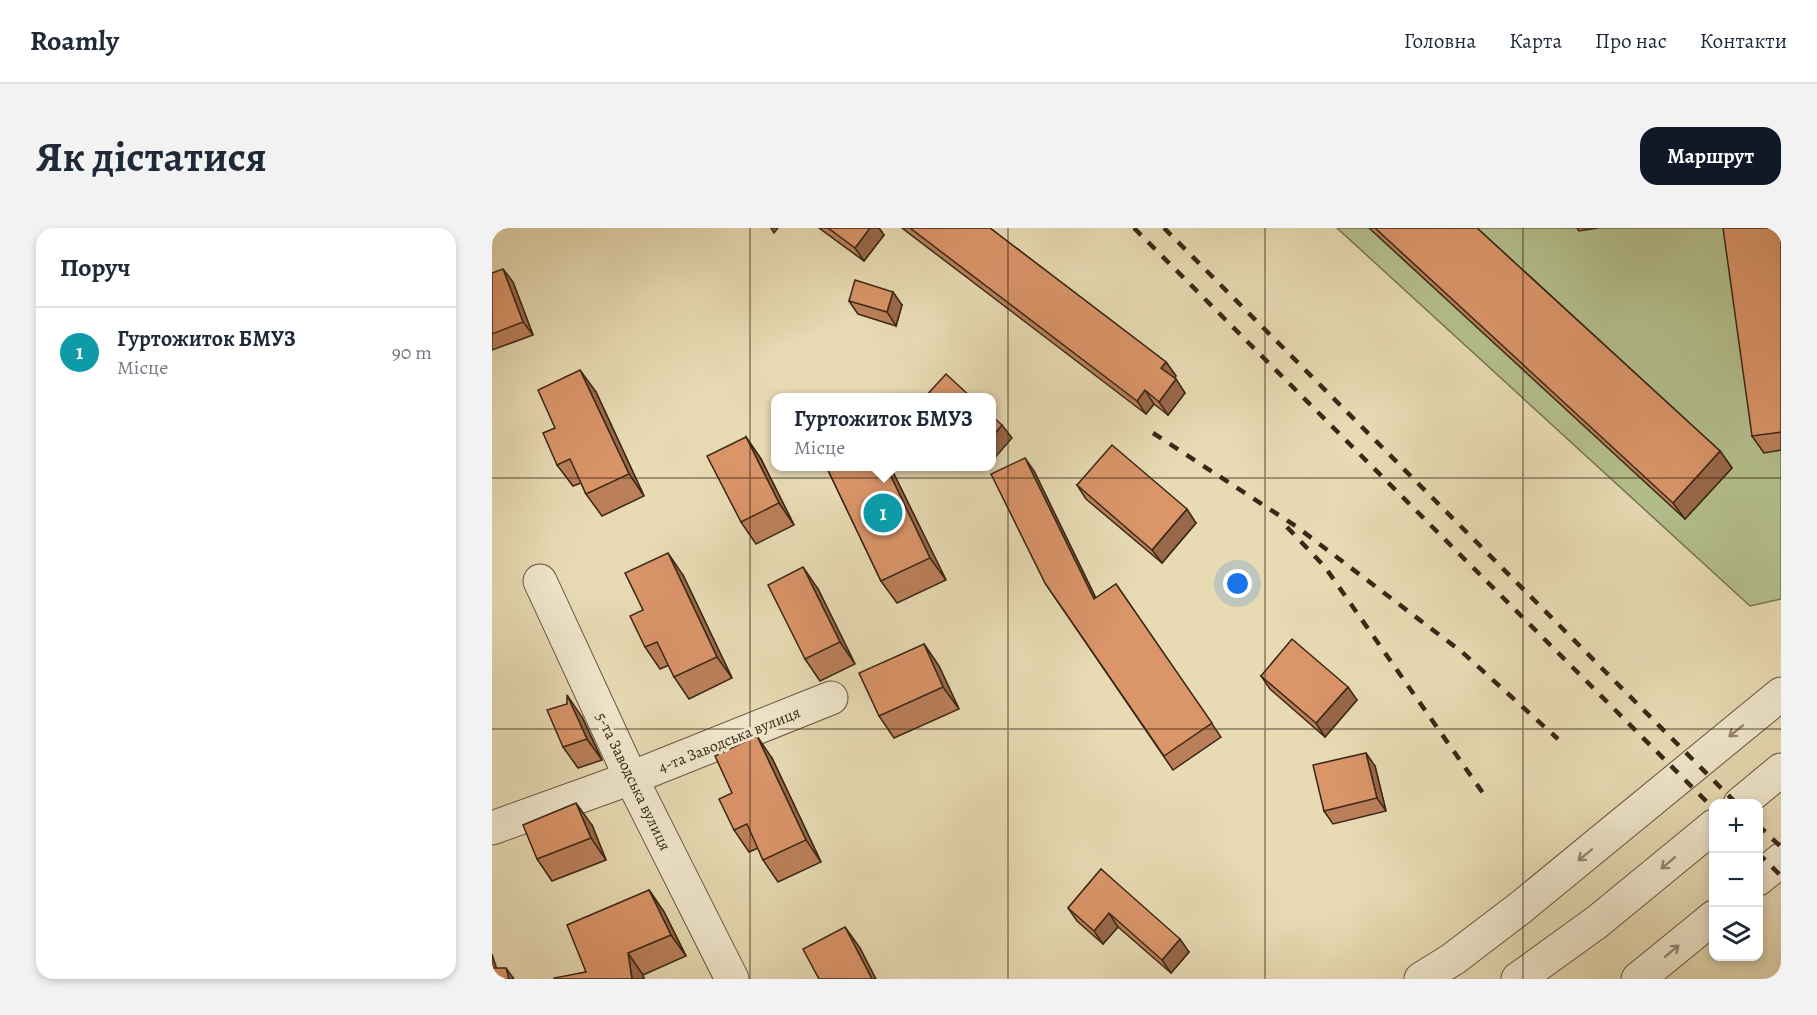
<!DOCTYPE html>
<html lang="uk">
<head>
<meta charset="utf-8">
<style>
  body { margin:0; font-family:Alegreya,serif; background:#f2f2f3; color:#1f2937 }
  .controls { position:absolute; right:18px; bottom:18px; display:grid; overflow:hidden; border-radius:12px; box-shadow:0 3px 9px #0003 }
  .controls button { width:54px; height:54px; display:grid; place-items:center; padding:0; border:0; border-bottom:2px solid #e0e1e3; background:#fff; color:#1f2937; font:30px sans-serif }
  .you { position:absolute; left:746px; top:356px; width:21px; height:21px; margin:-15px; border:4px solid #fff; border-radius:50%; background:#1a73e8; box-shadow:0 0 0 9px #1a73e833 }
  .badge { display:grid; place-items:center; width:39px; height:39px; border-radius:50%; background:#111827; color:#fff; font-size:20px; font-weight:700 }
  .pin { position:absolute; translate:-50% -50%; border:3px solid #fff; box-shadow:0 2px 6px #0006 }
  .popup { position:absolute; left:279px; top:165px; width:225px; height:78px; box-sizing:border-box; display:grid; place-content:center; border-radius:12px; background:#fff; filter:drop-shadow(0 2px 4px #0005); font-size:20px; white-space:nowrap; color:#747a83 }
  .popup b { font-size:22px; color:#1f2937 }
  .popup::after { content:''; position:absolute; left:50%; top:100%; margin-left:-12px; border:12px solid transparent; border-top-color:#fff }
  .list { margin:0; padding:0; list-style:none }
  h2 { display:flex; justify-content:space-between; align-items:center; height:78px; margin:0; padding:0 24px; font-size:26px }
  h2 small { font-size:20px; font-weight:400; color:#747a83 }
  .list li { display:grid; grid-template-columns:39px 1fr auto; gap:18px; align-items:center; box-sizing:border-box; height:90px; padding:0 24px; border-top:2px solid #e0e1e3 }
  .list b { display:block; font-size:22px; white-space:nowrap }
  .list p { margin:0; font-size:20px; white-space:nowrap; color:#747a83 }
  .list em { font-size:20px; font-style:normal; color:#747a83 }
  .icon { flex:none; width:33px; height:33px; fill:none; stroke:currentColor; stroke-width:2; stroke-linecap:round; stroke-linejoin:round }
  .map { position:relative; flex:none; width:1289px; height:751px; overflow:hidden; border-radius:18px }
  header { display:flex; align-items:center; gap:36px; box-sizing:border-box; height:84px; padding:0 30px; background:#fff; border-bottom:2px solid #e0e1e3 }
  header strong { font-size:28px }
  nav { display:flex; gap:33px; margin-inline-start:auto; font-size:21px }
  .intro { display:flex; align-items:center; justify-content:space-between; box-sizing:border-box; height:144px; padding:0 36px }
  h1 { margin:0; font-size:42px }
  .button { padding:15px 27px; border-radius:18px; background:#111827; color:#fff; font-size:21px; font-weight:700 }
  main { display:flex; gap:36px; padding:0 36px }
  aside { flex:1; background:#fff; border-radius:18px; box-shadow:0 3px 9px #0003 }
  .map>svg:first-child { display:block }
  .green { fill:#b4c08e; stroke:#777452; stroke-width:1.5 }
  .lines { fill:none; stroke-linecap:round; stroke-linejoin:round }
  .minor-casing { stroke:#66543e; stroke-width:35 }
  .minor { stroke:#f0e8ce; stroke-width:33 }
  .rail { stroke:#3a2717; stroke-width:4.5; stroke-dasharray:10 10; stroke-linecap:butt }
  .wall { fill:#bb805a; stroke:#3a2717; stroke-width:1.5 }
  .shaded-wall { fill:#99684a; stroke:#3a2717; stroke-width:1.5 }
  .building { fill:#da9569; stroke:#3a2717; stroke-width:1.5 }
  .oneway { stroke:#958872 }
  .grid { fill:none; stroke:#3a2717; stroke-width:1.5; stroke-opacity:0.55 }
  .labels { text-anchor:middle; stroke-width:6; stroke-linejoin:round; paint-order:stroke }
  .street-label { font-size:16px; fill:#3a2717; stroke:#f0e8ce }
</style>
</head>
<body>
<header>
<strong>Roamly</strong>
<nav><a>Головна</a><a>Карта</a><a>Про нас</a><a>Контакти</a></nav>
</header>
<div class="intro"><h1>Як дістатися</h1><a class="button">Маршрут</a></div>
<main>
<aside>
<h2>Поруч<small></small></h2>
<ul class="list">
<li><span class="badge" style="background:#0f9aa8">1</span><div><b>Гуртожиток БМУЗ</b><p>Місце</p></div><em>90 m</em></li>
</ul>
</aside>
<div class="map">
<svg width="1289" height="751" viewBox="0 0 1289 751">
  <rect width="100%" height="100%" fill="#e8dbb4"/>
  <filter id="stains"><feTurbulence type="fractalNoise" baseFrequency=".00333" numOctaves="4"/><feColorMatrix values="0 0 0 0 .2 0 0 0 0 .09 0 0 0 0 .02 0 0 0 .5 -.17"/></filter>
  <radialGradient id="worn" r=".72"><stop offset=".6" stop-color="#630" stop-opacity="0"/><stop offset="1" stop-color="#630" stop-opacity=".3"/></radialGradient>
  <path class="green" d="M845,0H1289V371L1258,378Z"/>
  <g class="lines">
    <g class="minor-casing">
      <g id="minor">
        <path d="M48,353L139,550L240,751"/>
        <path d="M1248,576L1289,542"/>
        <path d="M0,600L139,550L339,470"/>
        <path d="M1266,651L1289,632"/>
        <path d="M929,751L961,731L1028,680L1289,466"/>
        <path d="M1026,751L1105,694L1222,598"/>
        <path d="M1146,751L1222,689"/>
      </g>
    </g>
    <use href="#minor" class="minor"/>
    <g class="rail">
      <path d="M642,0L1222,581"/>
      <path d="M672,0L1245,576"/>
      <path d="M661,205L805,299L970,424L1066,511"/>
      <path d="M795,299L833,339L993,568"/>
      <path d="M1266,597L1289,619"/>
      <path d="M1266,625L1289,648"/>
    </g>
  </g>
  <g class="wall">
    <path d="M327,0H387L392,7L372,33Z"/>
    <path d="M410,0H498L674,134L684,148L682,150L693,165L676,187L662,176L654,186Z"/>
    <path d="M877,0H985L1228,223L1240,240L1193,291Z"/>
    <path d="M1085,0H1106L1087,3Z"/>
    <path d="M1289,0V222L1272,225L1260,208Z"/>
    <path d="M0,45L21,54L41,107L0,122Z"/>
    <path d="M357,73L410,77L404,98L366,86Z"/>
    <path d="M104,164L152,268L110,288L94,266L89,255L81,258L65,237L63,200Z"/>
    <path d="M254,209L269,231L302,297L264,316L249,294Z"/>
    <path d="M334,238H398L454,352L405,375L389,353Z"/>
    <path d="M542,243L604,370L624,356L729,509L681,542L553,355Z"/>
    <path d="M585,257L704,295L670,335L594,271Z"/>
    <path d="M191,347L240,450L197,471L182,449L177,437L168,441L153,419L151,382Z"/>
    <path d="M326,361L363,436L328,453L313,431Z"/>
    <path d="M432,416L447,438L467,481L402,510L387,488Z"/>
    <path d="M769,448L865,472L833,509L778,461Z"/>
    <path d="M75,476L90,489L110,532L86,540L71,519Z"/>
    <path d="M280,530L329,634L286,654L271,632L266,620L257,624L242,602L240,565Z"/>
    <path d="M883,538L894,583L841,596L832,583Z"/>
    <path d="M100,597L114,632L60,653L45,631Z"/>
    <path d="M609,641L697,724L679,745L626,699L611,716L585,693L576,680Z"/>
    <path d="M157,662L172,684L194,728L151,747L152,751H62L94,744Z"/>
  </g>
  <g class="shaded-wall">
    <path d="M279,0H286L282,5Z"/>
    <path d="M378,0H387L392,7L372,33L363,20Z"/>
    <path d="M11,41L21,54L41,107L31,94Z"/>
    <path d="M401,64L410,77L404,98L395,84Z"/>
    <path d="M674,134L684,148L679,154L669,140Z"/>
    <path d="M88,142L104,164L152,268L137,246Z"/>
    <path d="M684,151L693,165L676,187L667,174Z"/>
    <path d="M653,162L662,176L654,186L645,173Z"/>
    <path d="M510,197L520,210L499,234V210Z"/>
    <path d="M254,209L269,231L302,297L287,275Z"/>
    <path d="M1228,223L1240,240L1193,291L1181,275Z"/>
    <path d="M533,230L542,243L611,385L602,371Z"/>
    <path d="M394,238H398L454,352L438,330Z"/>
    <path d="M695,281L704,295L670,335L660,322Z"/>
    <path d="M176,325L191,347L240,450L225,429Z"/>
    <path d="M311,339L326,361L363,436L348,414Z"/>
    <path d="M432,416L447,438L467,481L451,459Z"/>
    <path d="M856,459L865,472L833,509L824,495Z"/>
    <path d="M75,467L90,489L110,532L95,511Z"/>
    <path d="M265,508L280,530L329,634L314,612Z"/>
    <path d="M874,525L883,538L894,583L885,570Z"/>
    <path d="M84,575L100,597L114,632L99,610Z"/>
    <path d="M157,662L172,684L194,728L179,707Z"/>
    <path d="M617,685L626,699L611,716L602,703Z"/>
    <path d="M353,699L368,720L384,751H380Z"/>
    <path d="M688,711L697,724L679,745L670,732Z"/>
    <path d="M136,725L151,747L152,751H140Z"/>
    <path d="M0,726L8,751L0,745Z"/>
    <path d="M14,740L22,751H17Z"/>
  </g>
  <g class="building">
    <path d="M336,0H378L363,20Z"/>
    <path d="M418,0H498L674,134L669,140L684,151L667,174L653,162L645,173Z"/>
    <path d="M883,0H985L1228,223L1181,275Z"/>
    <path d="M1231,0H1289V204L1260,208Z"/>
    <path d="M11,41L31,94L0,106V45Z"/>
    <path d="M363,52L401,64L395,84L357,73Z"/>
    <path d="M88,142L137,246L94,266L78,231L65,237L51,205L63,200L46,162Z"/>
    <path d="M454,146L480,170H432Z"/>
    <path d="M499,187L510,197L499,210Z"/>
    <path d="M254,209L287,275L249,294L215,228Z"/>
    <path d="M620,217L695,281L660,322L585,257Z"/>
    <path d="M533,230L602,371L624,356L720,495L672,528L553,355L499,246Z"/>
    <path d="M334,238H394L438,330L389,353Z"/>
    <path d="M176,325L225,429L182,449L165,414L153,419L138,388L151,382L133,345Z"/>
    <path d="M311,339L348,414L313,431L276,357Z"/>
    <path d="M800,411L856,459L824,495L769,448Z"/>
    <path d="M432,416L451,459L387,488L367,445Z"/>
    <path d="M75,467L95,511L71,519L55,482L75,476Z"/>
    <path d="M265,508L314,612L271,632L255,596L242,602L227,571L240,565L223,528Z"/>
    <path d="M874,525L885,570L832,583L821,537Z"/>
    <path d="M84,575L99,610L45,631L31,597Z"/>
    <path d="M609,641L688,711L670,732L617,685L602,703L576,680Z"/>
    <path d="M157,662L179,707L136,725L140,751H62V750L94,744L75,697Z"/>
    <path d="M353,699L380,751H327L311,721Z"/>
    <path d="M0,740H14L17,751H0Z"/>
  </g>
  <defs><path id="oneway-shaft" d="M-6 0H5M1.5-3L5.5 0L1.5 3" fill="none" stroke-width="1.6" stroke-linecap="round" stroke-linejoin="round" transform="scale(1.5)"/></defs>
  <g class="oneway">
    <use href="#oneway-shaft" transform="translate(1244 503) rotate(141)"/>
    <use href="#oneway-shaft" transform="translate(1093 627) rotate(141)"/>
    <use href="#oneway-shaft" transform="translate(1176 635) rotate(140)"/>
    <use href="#oneway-shaft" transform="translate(1180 723) rotate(-40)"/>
  </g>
  <path class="grid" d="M258,0V751M516,0V751M773,0V751M1031,0V751M0,250H1289M0,501H1289"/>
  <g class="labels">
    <g class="street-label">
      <text transform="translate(237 511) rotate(-22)" y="6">4-та Заводська вулиця</text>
      <text transform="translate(142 553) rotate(64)" y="6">5-та Заводська вулиця</text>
    </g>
  </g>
  <rect width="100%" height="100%" filter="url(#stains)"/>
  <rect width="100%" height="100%" fill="url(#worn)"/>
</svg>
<div class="controls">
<button>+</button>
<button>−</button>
<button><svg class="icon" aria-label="layers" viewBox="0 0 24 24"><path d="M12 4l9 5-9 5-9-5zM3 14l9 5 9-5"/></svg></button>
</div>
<div class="you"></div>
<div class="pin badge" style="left:391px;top:285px;background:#0f9aa8">1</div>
<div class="popup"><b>Гуртожиток БМУЗ</b>Місце</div>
</div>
</main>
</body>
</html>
